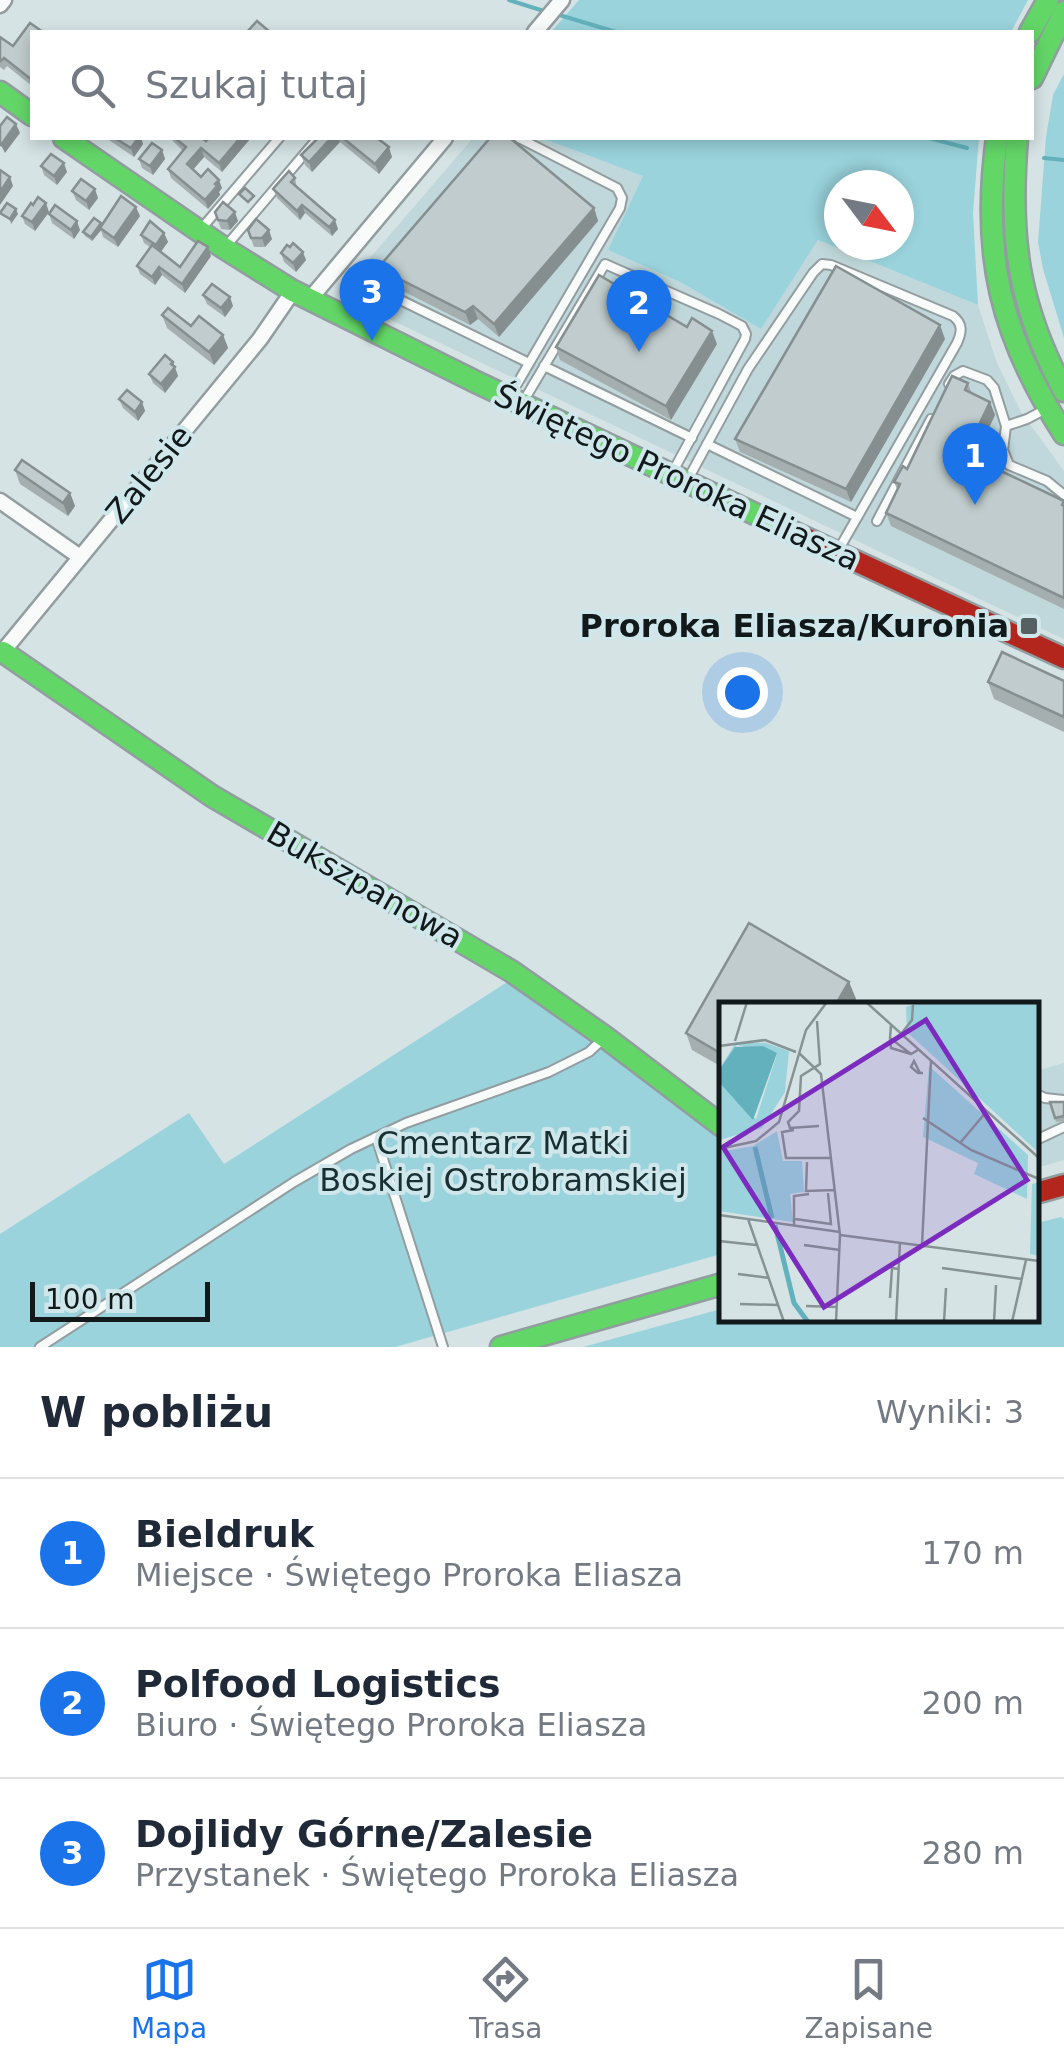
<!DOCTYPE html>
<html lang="pl">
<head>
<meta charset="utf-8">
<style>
  body { margin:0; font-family:"DejaVu Sans",sans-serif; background:#f6f6f7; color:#1f2937 }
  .compass { position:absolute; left:824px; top:170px; width:90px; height:90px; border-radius:50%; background:#fff; box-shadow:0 5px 15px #0003; rotate:122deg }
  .scale { position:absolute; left:30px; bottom:25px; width:180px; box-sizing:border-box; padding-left:10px; border:5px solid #11191b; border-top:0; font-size:28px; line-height:35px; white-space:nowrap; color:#11191b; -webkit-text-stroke:8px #cfe7eb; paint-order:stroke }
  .you { position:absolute; left:742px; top:692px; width:35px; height:35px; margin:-25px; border:8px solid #fff; border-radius:50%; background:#1a73e8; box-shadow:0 0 0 15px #1a73e833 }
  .badge { display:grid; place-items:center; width:65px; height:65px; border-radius:50%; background:#1a73e8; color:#fff; font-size:32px; font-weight:700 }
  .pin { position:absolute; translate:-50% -82px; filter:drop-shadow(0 2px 5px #0008) }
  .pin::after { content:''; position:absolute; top:52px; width:35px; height:30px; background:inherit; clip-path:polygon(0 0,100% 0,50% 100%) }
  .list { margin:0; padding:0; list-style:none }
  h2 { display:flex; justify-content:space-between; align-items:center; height:130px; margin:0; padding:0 40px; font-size:42px }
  h2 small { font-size:32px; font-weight:400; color:#747a83 }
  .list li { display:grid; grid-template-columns:65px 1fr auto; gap:30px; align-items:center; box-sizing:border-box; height:150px; padding:0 40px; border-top:2px solid #e0e1e3 }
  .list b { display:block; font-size:38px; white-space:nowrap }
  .list p { margin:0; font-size:32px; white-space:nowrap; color:#747a83 }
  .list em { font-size:32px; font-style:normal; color:#747a83 }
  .icon { flex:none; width:55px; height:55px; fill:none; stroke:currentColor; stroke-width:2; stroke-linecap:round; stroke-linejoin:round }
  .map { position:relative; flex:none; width:1064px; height:1347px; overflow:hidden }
  .search { position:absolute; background:#fff; box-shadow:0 5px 15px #0003; left:30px; right:30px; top:30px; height:110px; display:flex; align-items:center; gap:25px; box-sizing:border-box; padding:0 35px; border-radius:0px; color:#747a83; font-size:38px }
  .sheet { height:580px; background:#fff }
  nav { display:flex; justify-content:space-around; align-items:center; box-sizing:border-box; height:140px; border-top:2px solid #e0e1e3; background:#fff; font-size:28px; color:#747a83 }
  nav a { display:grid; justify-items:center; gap:5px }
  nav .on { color:#1a73e8 }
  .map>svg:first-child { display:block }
  .built { fill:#c0d8db }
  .green { fill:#9ad3dc; fill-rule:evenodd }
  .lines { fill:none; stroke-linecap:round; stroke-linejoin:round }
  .stream { stroke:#63b1bc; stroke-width:4 }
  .lane-casing { stroke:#929d9f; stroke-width:12 }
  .street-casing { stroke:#929d9f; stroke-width:19 }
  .fast-casing { stroke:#929d9f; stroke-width:25 }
  .jam-casing { stroke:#929d9f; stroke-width:25 }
  .lane { stroke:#f9fbfb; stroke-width:8 }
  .street { stroke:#f9fbfb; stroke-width:14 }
  .fast { stroke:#63d668; stroke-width:20 }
  .jam { stroke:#b3261e; stroke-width:20 }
  .wall { fill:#a5afb0 }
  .shaded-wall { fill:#868f90 }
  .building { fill:#c0cccd; stroke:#868f90; stroke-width:2.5 }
  .poi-dot { fill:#566062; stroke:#cfe7eb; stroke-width:4 }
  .labels { text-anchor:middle; stroke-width:8; stroke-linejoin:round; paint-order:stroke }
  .street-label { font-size:32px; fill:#11191b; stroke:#cfe7eb }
  .poi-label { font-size:32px; font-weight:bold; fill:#11191b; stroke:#cfe7eb; text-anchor:end }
  .park-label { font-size:32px; fill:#182f32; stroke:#cfe7eb }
  .inset-river { fill:none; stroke:#63b1bc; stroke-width:5 }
  .inset-road { fill:none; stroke:#879294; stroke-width:2.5 }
  .view { fill:#7b2cbf; fill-opacity:0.15; stroke:#7b2cbf; stroke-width:5 }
  .inset-edge { fill:none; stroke:#11191b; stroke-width:5 }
</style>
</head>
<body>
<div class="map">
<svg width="1064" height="1347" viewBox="0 0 1064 1347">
  <rect width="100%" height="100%" fill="#d5e3e5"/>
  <g class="built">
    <path d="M473,138H542L644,176L608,250L680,282L761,329L818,240L978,305L997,363L1021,412L1064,471V639L345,298V287Z"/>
    <path d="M1064,1063V1160L1037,1168L1036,1071Z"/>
  </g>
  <g class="green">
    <path d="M579,0H1028L1011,32H551Z"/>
    <path d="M1064,74V338L1043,269L1038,242L1046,137L1053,95Z"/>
    <path d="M542,138H979L973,213L978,305L818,240L761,329L680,282L608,250L643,176ZM899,185V245H839V185Z"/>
    <path d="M512,979L721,1132V1254L395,1347H0V1234L189,1113L224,1164Z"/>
    <path d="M1061,1217L1064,1219V1347H583L721,1309L722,1320H1036L1037,1223Z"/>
  </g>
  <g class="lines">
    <g class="stream">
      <path d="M509,0L547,12"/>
      <path d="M556,14L616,32"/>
      <path d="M929,138L967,148"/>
      <path d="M1044,158L1064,160"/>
    </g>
    <g class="lane-casing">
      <g id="lane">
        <path d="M201,229L279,138"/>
        <path d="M227,245L318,138"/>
        <path d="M386,266L374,283L376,288L529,363"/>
        <path d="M544,366L692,438"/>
        <path d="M949,384L954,376L963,371L987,380L994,388L1006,426L1003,450L1009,465L1047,481L1064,495"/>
        <path d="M510,396L620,208L622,198L617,188L519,138"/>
        <path d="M523,402L605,264L719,314L742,326L746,334L745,339L671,475"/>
        <path d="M1006,426L1027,419L1044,410"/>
        <path d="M707,444L857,517"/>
        <path d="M687,481L748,369L813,273L822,264L831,265L953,316C963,324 962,332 957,343L839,549"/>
        <path d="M877,521L931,419"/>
        <path d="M1036,1094L1045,1098L1064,1100"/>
        <path d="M376,1137L443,1347"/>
        <path d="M1036,1140L1064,1127"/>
        <path d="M40,1347L294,1182L351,1149L406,1123L549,1072L589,1052L603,1039"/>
      </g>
    </g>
    <g class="street-casing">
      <g id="street">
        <path d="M0,5L4,0"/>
        <path d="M535,32L562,0"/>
        <path d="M310,299L445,138"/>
        <path d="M0,501L80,557"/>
        <path d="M0,655L260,339L293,291"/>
      </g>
    </g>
    <g class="fast-casing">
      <g id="fast">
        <path d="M1030,32L1048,0"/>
        <path d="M1032,78L1064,12"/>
        <path d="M0,92L32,115"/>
        <path d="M64,138L224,248L293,291L476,382L791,531"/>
        <path d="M997,138C981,254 1000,335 1064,434"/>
        <path d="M1017,138C1009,235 1017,304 1064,391"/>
        <path d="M3,652L212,796L511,971L605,1037L722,1126"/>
        <path d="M501,1347L722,1284"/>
      </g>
    </g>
    <g class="jam-casing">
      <g id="jam">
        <path d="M791,531L1064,658"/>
        <path d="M1036,1193L1064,1185"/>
      </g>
    </g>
    <use href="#lane" class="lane"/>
    <use href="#street" class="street"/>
    <use href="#fast" class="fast"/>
    <use href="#jam" class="jam"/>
  </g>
  <g class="wall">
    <path d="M32,32V86L7,66L4,70L0,67V37L13,46Z"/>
    <path d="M106,138H141L143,144L134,157Z"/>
    <path d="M170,138H202L206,141L224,139H250L222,172L204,157L193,170L201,177L222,188L219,192L220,195L208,209L171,178L168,169L183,151Z"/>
    <path d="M318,138H377L392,157L379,174L340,142L312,172L305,165L301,155Z"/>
    <path d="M162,150L165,159L153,175L142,168L139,159Z"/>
    <path d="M41,166L67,172L57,185L44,175Z"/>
    <path d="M295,178L297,188L338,229L332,236L305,213L300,220L277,198L273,189Z"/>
    <path d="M72,191L98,198L89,210L76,200Z"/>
    <path d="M594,208L598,221L499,337L478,319L470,325L383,281L378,268Z"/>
    <path d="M49,212L35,231L25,224L22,216Z"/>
    <path d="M215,212L238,221L230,230L221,229Z"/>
    <path d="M49,214L80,230L74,239L52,223Z"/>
    <path d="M140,216L118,247L103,237L101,230L92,241L85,236L83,232Z"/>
    <path d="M248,230L272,239L265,247H254Z"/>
    <path d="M164,233L168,242L161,252L180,267L211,256L185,293L162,275L155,285L140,274L137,266L150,247L144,243L141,235Z"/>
    <path d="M281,253L306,260L296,272L284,262Z"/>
    <path d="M203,295L233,306L225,317L207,304Z"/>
    <path d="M162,315L191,326L223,335L228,348L214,365L167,328Z"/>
    <path d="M945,339L851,502L740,452L735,439Z"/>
    <path d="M717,344L671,420L560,360L556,347Z"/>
    <path d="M173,362L178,376L165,393L153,383L149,374Z"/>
    <path d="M968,383L972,394L995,415L974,458L1064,501V609L891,526L886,513L897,489L894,482L907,469Z"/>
    <path d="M119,399L142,402L145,411L138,421L123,408Z"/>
    <path d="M15,470L70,493L75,506L68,516L20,484Z"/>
    <path d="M1064,681V732L994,699L988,682Z"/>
    <path d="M749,923L849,982L856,999L853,1004H722V1067L692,1050L686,1033Z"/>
    <path d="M1050,1102H1064V1121L1056,1122Z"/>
  </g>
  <g class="shaded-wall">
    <path d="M16,124L20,133L5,153L1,145Z"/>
    <path d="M138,138H141L143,144L134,157L131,148Z"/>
    <path d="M240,138H249L250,139L222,172L219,163Z"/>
    <path d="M331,138H338L340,142L312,172L309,162Z"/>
    <path d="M389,147L392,157L379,174L375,164Z"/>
    <path d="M201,148L204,157L190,173L187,164Z"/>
    <path d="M162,150L165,159L153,175L150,166Z"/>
    <path d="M64,163L67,172L57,185L54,176Z"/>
    <path d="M10,177L13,186L0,205V192Z"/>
    <path d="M219,180L222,188L219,192L220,195L208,209L205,200Z"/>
    <path d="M95,189L98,198L89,210L86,201Z"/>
    <path d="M46,203L49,212L35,231L32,222Z"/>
    <path d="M302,205L305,213L300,220L297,211Z"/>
    <path d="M136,207L140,216L118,247L114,238Z"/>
    <path d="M594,208L598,221L499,337L494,324Z"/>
    <path d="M16,209L18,214L11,224L10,219Z"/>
    <path d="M235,212L238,221L230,230L227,221Z"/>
    <path d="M335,220L338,229L332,236L329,227Z"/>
    <path d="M77,221L80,230L74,239L71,230Z"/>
    <path d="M101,223L103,228L92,241L91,237Z"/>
    <path d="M269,230L272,239L265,247L262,238Z"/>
    <path d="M164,233L168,242L159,254L156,245Z"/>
    <path d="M208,247L211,256L185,293L182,284Z"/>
    <path d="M303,252L306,260L296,272L293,263Z"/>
    <path d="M159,267L162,275L155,285L152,277Z"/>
    <path d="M230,297L233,306L225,317L221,308Z"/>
    <path d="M473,306L478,319L470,325L465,312Z"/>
    <path d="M940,325L945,339L851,502L846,489Z"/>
    <path d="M712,331L717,344L671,420L666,406Z"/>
    <path d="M223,335L228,348L214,365L209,352Z"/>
    <path d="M173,362L178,376L165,393L161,384Z"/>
    <path d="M142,402L145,411L138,421L135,412Z"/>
    <path d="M990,402L995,415L970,467L965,454Z"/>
    <path d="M70,493L75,506L68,516L63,503Z"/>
    <path d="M849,982L856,999L853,1004H836Z"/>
  </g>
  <g class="building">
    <path d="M257,21L270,32H247Z"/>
    <path d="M30,23L43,32H32V80L4,58L1,61H0V37L13,46Z"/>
    <path d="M7,117L16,124L1,145L0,144V126Z"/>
    <path d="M115,138H138L131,148Z"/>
    <path d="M175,138H202L206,141L209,138H222L224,139L225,138H240L219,163L201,148L187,164L201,177L208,169L219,180L215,184L217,186L205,200L168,169L186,147Z"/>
    <path d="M318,138H331L309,162L301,155Z"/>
    <path d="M343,138H377L389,147L375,164Z"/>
    <path d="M490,138H510L594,208L494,324L473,306L465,312L378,268Z"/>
    <path d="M152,143L162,150L150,166L139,159Z"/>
    <path d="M51,154L64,163L54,176L41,166Z"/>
    <path d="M0,170L10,177L0,192Z"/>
    <path d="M289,171L295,178L291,182L335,220L329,227L302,205L297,211L273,189Z"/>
    <path d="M81,179L95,189L86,201L72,191Z"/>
    <path d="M245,188L254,196L248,202L239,194Z"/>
    <path d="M121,196L136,207L114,238L100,228Z"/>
    <path d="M38,197L46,203L32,222L22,216L31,203L33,205Z"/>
    <path d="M223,202L235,212L227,221L218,220L215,212Z"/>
    <path d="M7,203L16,209L10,219L0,213Z"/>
    <path d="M55,205L77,221L71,230L49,214Z"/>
    <path d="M94,218L101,223L91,237L83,232Z"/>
    <path d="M256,219L269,230L262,238H251L248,230Z"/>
    <path d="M150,221L164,233L156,245L141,235Z"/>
    <path d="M198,241L208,247L182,284L159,267L152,277L137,266L152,245L180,267Z"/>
    <path d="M293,243L303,252L293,263L281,253L287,245L290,247Z"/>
    <path d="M836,266L940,325L846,489L735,439Z"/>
    <path d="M599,275L687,327L692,318L712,331L666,406L556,347Z"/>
    <path d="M212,284L230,297L221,308L203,295Z"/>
    <path d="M168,308L191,326L199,316L223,335L209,352L162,315Z"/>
    <path d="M165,355L173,362L171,364L175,367L161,384L149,374Z"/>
    <path d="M952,376L968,383L965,390L990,402L965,454L1064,501L1062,505L1064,506V598L886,513L900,484L894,482L903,466L907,469Z"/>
    <path d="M127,390L142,402L135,412L119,399Z"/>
    <path d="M22,460L70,493L63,503L15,470Z"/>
    <path d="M1002,652L1064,681V717L988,682Z"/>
    <path d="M749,923L849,982L836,1004H722V1054L686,1033Z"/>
    <path d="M1050,1102H1064V1116L1055,1118Z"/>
  </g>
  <rect class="poi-dot" x="1019" y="616" width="20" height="20" rx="5"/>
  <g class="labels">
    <g class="street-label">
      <text transform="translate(149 474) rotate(-51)" y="11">Zalesie</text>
      <text transform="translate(677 477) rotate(25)" y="11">Świętego Proroka Eliasza</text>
      <text transform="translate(365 885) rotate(30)" y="11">Bukszpanowa</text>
    </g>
    <g class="poi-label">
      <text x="1009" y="637">Proroka Eliasza/Kuronia</text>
    </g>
    <g class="park-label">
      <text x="503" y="1154">Cmentarz Matki<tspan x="503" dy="37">Boskiej Ostrobramskiej</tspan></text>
    </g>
  </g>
  <g transform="translate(719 1002)">
    <rect width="320" height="320" fill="#d5e3e5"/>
    <path d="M199,0H320V151L188,30L187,5ZM17,40L47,41L70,49L66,90L43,126L0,138V80L37,117L58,52L18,43L0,68ZM210,64L309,153L308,197L255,172L259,161L204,135ZM58,129L64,159H83L85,190L71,192L74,220L0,209V150L34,144ZM320,180V254L311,252L313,182Z" fill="#9ad3dc"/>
    <path d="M44,44L58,51L34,118L0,80V68L16,45Z" fill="#63b1bc"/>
    <path class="inset-river" d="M36,145L53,216M56,223L75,301L89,320"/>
    <path class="inset-road" d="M147,0L320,156M98,19L101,62L82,74L80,109L69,120L71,126L100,124M172,23L171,36L192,52L199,48M182,32L193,18L194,3M171,36L172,46L192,52M16,39L28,0M0,44L46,38L77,50M80,51L102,72L121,233L117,320M201,71L195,59L192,65L199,71H204M204,116L252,148L320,177M75,128L63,130L67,156H113M241,141L268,109M0,147L37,139L60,120L87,28L108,0M88,160L87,189L116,188M0,213L121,230M29,217L65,320M76,217L112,222L109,191M75,224V194L90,192M121,233L320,259M0,239L37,243M85,243L121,248M203,243L212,59M223,266L303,277M19,272L50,276M171,296L173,266L180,267M21,302L59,303M87,304L118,305M177,320L181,240M225,320L227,286M275,320L277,283M293,320L307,258"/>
    <path class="view" d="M207,18L308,178L105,305L4,145Z"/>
    <rect width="320" height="320" class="inset-edge"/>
  </g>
</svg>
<svg class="compass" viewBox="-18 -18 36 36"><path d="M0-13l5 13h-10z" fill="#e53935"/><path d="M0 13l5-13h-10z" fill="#747a83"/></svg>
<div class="scale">100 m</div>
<div class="you"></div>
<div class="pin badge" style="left:975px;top:505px">1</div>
<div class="pin badge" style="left:639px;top:352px">2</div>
<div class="pin badge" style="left:372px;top:341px">3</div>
<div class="search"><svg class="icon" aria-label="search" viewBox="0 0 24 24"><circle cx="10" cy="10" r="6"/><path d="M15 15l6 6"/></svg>Szukaj tutaj</div>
</div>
<section class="sheet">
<h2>W pobliżu<small>Wyniki: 3</small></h2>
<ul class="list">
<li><span class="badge">1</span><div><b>Bieldruk</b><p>Miejsce · Świętego Proroka Eliasza</p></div><em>170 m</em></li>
<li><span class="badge">2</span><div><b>Polfood Logistics</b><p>Biuro · Świętego Proroka Eliasza</p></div><em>200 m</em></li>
<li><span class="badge">3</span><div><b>Dojlidy Górne/Zalesie</b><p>Przystanek · Świętego Proroka Eliasza</p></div><em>280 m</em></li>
</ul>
</section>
<nav>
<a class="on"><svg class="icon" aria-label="map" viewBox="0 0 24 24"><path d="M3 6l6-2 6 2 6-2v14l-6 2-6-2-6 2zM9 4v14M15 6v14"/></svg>Mapa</a>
<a><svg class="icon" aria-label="directions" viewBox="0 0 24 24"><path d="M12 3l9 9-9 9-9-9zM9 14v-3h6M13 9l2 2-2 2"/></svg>Trasa</a>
<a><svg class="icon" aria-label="saved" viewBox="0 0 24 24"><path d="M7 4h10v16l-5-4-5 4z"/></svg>Zapisane</a>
</nav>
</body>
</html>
